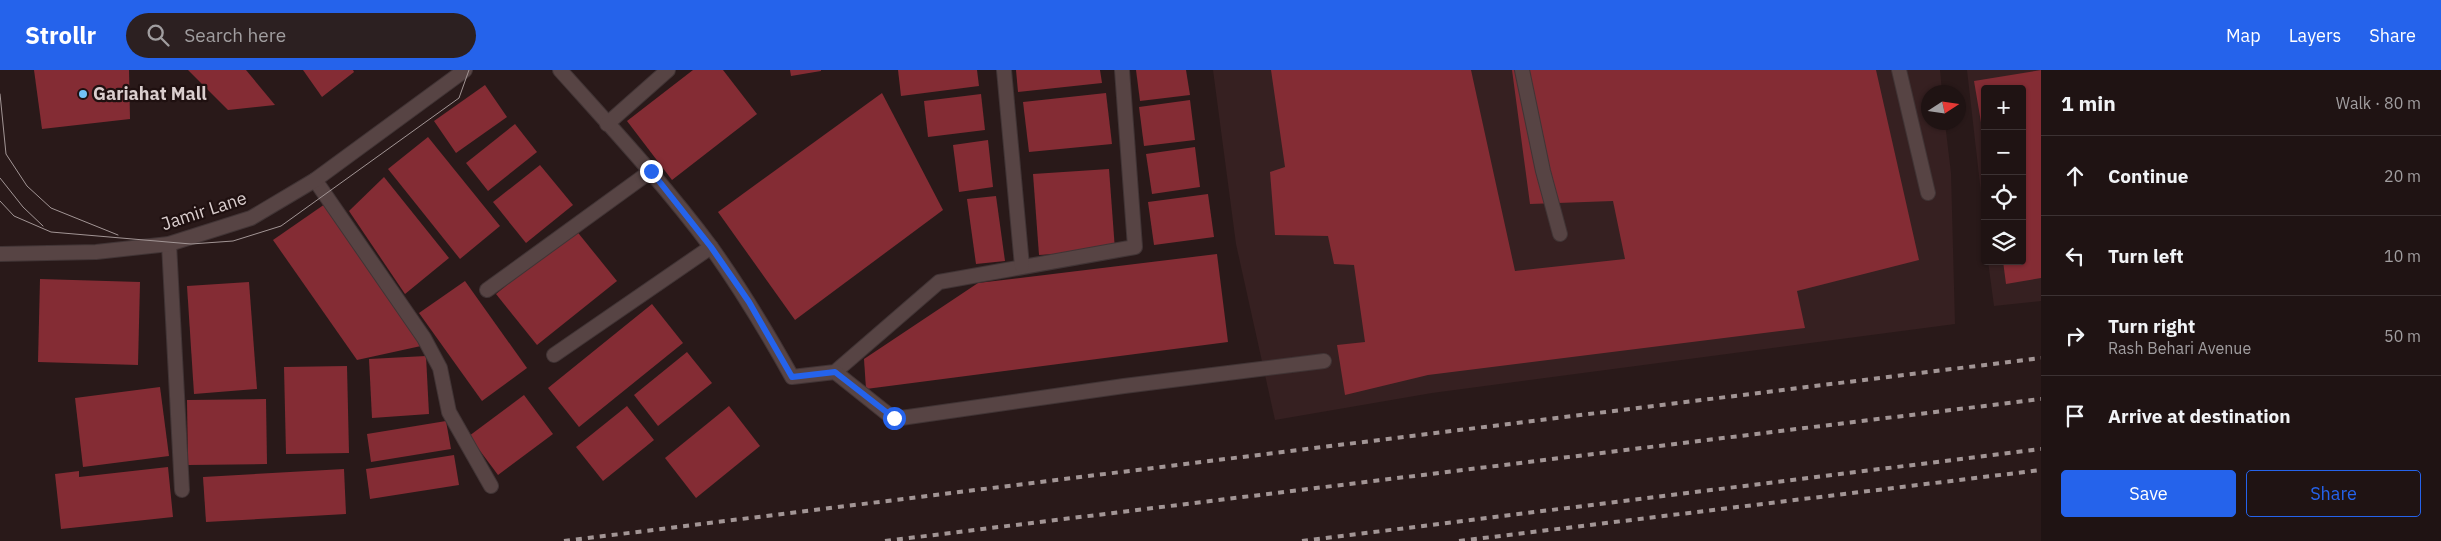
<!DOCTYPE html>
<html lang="en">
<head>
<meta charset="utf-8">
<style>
  body { margin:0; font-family:"IBM Plex Sans",sans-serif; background:#2c2021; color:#f1f3f6 }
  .controls { position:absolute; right:15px; top:15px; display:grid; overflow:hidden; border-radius:5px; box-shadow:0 1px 4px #0004 }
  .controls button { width:45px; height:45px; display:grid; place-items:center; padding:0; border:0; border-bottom:1px solid #3c3233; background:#1f1313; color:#f1f3f6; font:25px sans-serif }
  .compass { position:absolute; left:1921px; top:15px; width:45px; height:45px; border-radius:50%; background:#1f1313; box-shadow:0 1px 4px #0004; rotate:78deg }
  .stop { position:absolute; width:15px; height:15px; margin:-11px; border:4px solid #2563eb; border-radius:50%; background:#fff }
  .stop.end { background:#2563eb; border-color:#fff; box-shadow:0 1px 5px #0008 }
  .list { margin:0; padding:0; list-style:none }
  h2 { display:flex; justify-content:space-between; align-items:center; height:65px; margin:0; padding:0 20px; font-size:21px }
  h2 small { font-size:16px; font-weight:400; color:#a19ea0 }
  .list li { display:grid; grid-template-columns:32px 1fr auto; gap:15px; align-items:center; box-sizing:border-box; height:80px; padding:0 20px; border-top:1px solid #3c3233 }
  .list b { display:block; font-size:19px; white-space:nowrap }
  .list p { margin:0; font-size:16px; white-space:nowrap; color:#a19ea0 }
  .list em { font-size:16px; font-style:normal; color:#a19ea0 }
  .actions { display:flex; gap:10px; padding:15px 20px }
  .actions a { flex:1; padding:11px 0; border:1px solid #2563eb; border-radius:5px; text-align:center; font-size:18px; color:#2563eb }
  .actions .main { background:#2563eb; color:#fff }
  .icon { flex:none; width:28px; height:28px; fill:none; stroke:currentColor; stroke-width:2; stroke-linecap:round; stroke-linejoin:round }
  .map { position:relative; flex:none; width:2041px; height:471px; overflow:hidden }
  header { display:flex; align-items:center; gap:30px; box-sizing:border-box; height:70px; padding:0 25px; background:#2563eb; color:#fff }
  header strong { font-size:24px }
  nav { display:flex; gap:28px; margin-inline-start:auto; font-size:18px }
  .search { width:350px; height:45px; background:#2c2021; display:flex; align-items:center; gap:12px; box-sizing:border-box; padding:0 18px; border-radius:28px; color:#a19ea0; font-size:19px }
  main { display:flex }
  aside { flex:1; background:#1f1313 }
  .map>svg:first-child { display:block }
  .built { fill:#362021 }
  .building { fill:#842c34 }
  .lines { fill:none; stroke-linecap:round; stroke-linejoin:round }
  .service-casing { stroke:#413435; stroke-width:16 }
  .minor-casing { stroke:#413435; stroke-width:16 }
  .service { stroke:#574444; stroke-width:14 }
  .minor { stroke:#574444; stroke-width:14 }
  .tram { stroke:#a29595; stroke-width:1 }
  .rail { stroke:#a29595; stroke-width:4; stroke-dasharray:6 6; stroke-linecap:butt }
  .route { stroke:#2563eb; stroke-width:6 }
  .poi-dot { fill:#72c1f5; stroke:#1f1010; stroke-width:2 }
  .labels { text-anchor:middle; stroke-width:4.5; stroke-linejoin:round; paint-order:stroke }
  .poi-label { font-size:18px; font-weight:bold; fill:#dacece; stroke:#1f1010; text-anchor:start }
  .street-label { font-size:18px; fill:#dacece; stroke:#1f1010 }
</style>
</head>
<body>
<header>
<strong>Strollr</strong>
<div class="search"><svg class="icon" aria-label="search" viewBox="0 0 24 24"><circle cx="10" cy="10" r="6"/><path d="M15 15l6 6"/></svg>Search here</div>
<nav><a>Map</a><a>Layers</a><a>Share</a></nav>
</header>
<main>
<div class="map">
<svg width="2041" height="471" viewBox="0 0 2041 471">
  <rect width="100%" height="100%" fill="#291919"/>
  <g class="built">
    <path d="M1213,0H1940L1942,22H1928V52L1945,53L1951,103L1955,254L1432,323L1275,350L1236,174Z"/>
    <path d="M1967,0H2041V231L1994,236L1988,191H2022V19H1985V158Z"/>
  </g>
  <g class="building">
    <path d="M34,0H129L130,49L42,59Z"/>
    <path d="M188,0H246L275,35L228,40Z"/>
    <path d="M303,0H353L354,2L322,27Z"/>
    <path d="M693,0H723L757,44L672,110L627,51Z"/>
    <path d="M790,0H821V1L791,6Z"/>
    <path d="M898,0H977L979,16L901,26Z"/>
    <path d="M1016,0H1100L1102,13L1018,22Z"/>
    <path d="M1136,0H1186L1190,25L1140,31Z"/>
    <path d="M1271,0H1471L1515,201L1625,189L1613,131L1530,134L1512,0H1876L1919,190L1797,221L1805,258L1428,305L1345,325L1337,275L1365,272L1354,195L1334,194L1328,166L1275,165L1270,102L1285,97Z"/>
    <path d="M2041,0V208L2006,214L2003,191H2022V19H1985L1984,70L1974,11Z"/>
    <path d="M485,15L507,47L456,83L434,51Z"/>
    <path d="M882,23L943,140L795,250L718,142Z"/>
    <path d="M1106,23L1112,74L1029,82L1023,32Z"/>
    <path d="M981,24L985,60L928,67L924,31Z"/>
    <path d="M1190,30L1195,70L1144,76L1139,37Z"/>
    <path d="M515,54L537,82L488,121L466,93Z"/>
    <path d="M428,67L500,156L460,189L388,99Z"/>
    <path d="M988,70L993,117L959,122L953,75Z"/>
    <path d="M1195,77L1200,117L1152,124L1146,84Z"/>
    <path d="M540,95L573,135L526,173L493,132Z"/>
    <path d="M1109,99L1115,180L1039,185L1033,104Z"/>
    <path d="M384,107L449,188L405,224L349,141Z"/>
    <path d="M1208,124L1214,167L1154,175L1148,132Z"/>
    <path d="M996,126L1005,191L976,194L967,129Z"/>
    <path d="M325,134L421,276L357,290L273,170Z"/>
    <path d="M575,159L617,211L537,275L496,224Z"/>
    <path d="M1217,184L1228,272L866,319L864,289L978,213Z"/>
    <path d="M40,209L140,212L138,295L38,292Z"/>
    <path d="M465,211L527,298L482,331L419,243Z"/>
    <path d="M249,212L257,319L194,324L187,216Z"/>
    <path d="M652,234L683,273L579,357L548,318Z"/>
    <path d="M687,282L712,313L658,356L634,325Z"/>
    <path d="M426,286L429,344L372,348L369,289Z"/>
    <path d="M347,296L349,383L286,384L284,297Z"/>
    <path d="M160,317L169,386L83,397L75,328Z"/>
    <path d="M524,325L553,364L498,405L469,366Z"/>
    <path d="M266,329L267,394L188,395L187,330Z"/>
    <path d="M627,336L654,370L603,411L576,377Z"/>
    <path d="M729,336L760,376L696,428L665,388Z"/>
    <path d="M446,351L451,379L371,392L367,364Z"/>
    <path d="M454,385L459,415L370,429L366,399Z"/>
    <path d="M168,397L173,447L61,459L55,404L79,401V407Z"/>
    <path d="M344,399L346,444L206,452L203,407Z"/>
  </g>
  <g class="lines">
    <g class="service-casing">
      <g id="service">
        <path d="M1522,0L1543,101L1560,164"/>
        <path d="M1899,0L1928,123"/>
      </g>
    </g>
    <g class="minor-casing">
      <g id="minor">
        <path d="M560,0C612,58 665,115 711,177C741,219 767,262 792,307L835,302L939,212L1135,177L1122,0"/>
        <path d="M1004,0L1022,196"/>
        <path d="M607,54L668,0"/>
        <path d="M315,110L424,268L440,298L449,342L491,416"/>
        <path d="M169,174L182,420"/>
        <path d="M0,184L96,182L169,174L251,148L315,110L465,0"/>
        <path d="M487,220L651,101"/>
        <path d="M554,285L711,177"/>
        <path d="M835,302L894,349L1124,316L1324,291"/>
      </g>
    </g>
    <use href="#service" class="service"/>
    <use href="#minor" class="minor"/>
    <g class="tram">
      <path d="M0,24L6,84L27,116L51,138L118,165"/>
      <path d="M0,108L23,137L43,156"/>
      <path d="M0,131L14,146L51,162L191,174L233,171L281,156L459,28L469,0"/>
    </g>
    <g class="rail">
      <path d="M564,471L2041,288"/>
      <path d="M885,471L2041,329"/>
      <path d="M1302,471L2041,379"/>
      <path d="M1459,471L2041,400"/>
    </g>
  </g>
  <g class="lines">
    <path class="route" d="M651,101L711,177L749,232L792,307L835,302L894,348"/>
  </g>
  <circle class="poi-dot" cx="83" cy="24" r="5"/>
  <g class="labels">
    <g class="poi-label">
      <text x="93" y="30">Gariahat Mall</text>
    </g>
    <g class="street-label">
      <text transform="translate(204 141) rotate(-18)" y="6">Jamir Lane</text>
    </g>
  </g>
</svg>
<div class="controls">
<button>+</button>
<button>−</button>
<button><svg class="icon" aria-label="locate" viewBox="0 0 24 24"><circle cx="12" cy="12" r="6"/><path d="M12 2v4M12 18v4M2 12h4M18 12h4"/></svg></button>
<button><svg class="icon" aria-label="layers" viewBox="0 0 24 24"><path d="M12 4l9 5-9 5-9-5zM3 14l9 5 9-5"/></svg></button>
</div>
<svg class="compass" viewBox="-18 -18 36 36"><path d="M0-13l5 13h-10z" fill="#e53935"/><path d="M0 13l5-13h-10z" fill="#a19ea0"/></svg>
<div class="stop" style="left:894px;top:348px"></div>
<div class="stop end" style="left:651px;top:101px"></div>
</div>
<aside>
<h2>1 min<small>Walk · 80 m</small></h2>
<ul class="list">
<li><svg class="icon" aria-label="ahead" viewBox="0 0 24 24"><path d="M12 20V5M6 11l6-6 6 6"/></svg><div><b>Continue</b></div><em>20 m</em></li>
<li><svg class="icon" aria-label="left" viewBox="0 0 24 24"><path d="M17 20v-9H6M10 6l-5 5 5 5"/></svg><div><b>Turn left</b></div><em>10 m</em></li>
<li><svg class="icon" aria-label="right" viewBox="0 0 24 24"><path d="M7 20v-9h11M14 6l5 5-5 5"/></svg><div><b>Turn right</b><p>Rash Behari Avenue</p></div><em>50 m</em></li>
<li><svg class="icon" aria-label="arrive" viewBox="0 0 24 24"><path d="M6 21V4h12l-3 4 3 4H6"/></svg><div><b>Arrive at destination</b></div></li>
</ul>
<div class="actions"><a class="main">Save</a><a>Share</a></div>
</aside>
</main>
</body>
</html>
